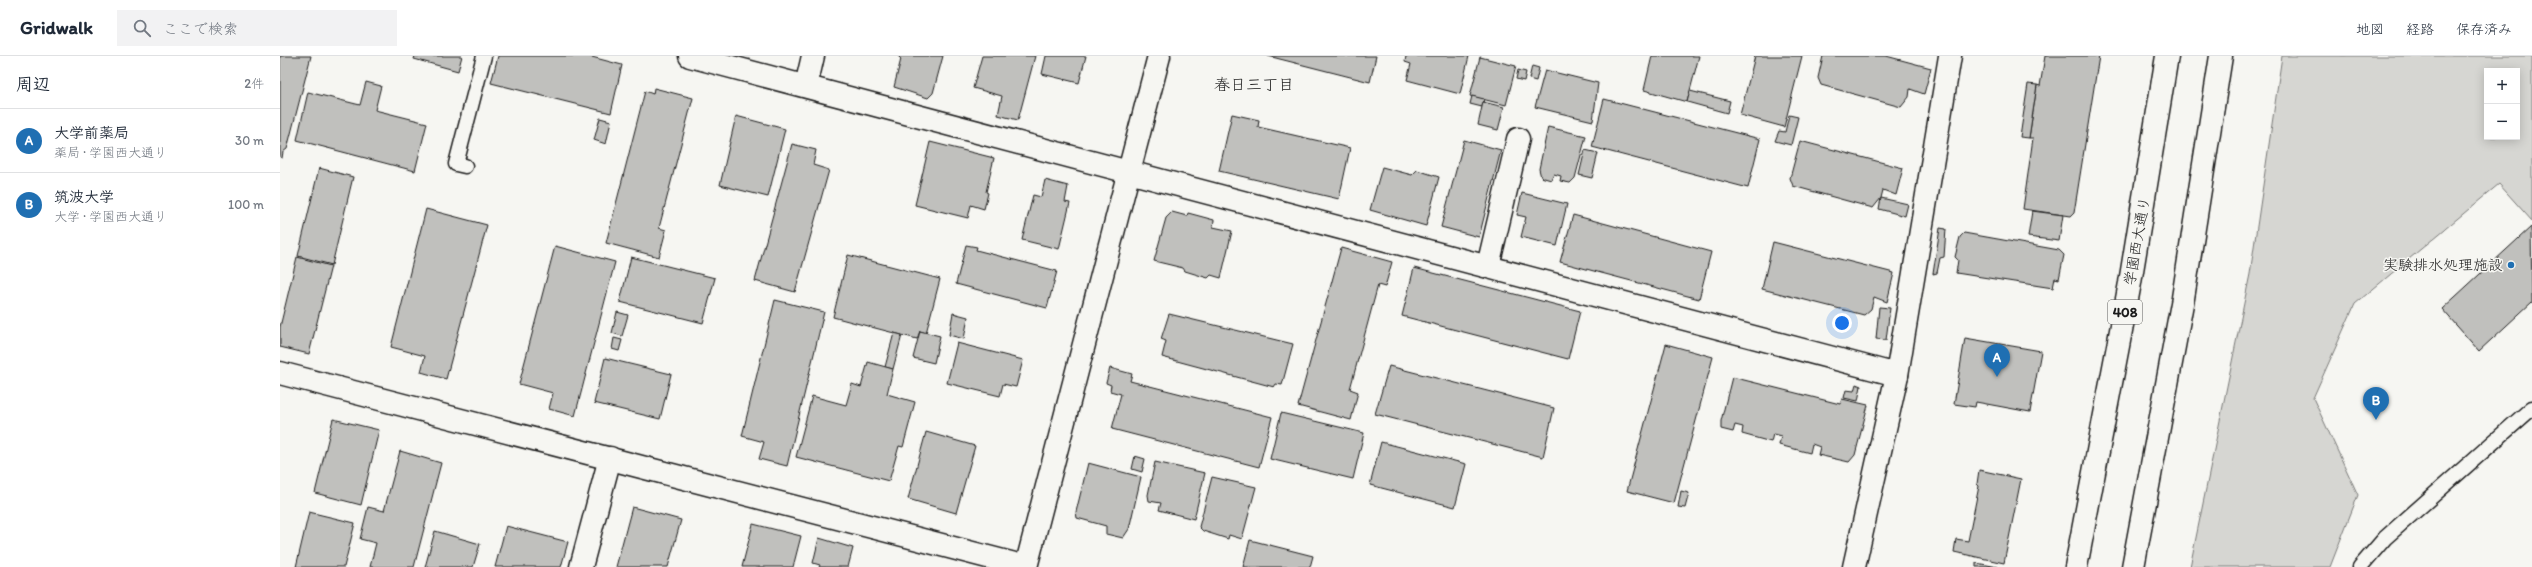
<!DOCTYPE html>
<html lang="ja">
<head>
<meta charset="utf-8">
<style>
  body { margin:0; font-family:Itim,"Klee One",sans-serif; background:#f2f2f3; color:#1f2937 }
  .controls { position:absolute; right:12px; top:12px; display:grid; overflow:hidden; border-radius:0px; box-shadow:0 2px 10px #0003 }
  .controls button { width:36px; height:36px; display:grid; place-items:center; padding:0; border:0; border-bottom:1px solid #e0e1e3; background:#fff; color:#1f2937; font:20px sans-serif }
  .you { position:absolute; left:1562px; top:267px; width:14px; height:14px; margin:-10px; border:3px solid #fff; border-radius:50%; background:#1a73e8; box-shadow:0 0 0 6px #1a73e833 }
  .badge { display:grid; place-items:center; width:26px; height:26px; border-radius:50%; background:#1f6fb2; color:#fff; font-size:13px; font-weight:700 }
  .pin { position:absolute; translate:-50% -33px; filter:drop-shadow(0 1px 2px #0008) }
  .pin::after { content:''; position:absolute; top:21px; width:14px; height:12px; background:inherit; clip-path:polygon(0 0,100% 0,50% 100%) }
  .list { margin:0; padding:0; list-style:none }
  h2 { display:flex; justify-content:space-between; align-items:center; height:52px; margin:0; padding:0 16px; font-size:17px }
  h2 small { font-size:13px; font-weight:400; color:#747a83 }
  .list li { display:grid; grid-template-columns:26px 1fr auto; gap:12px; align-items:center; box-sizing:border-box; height:64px; padding:0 16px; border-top:1px solid #e0e1e3 }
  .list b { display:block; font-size:15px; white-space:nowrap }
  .list p { margin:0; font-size:13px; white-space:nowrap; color:#747a83 }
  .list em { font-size:13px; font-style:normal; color:#747a83 }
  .icon { flex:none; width:22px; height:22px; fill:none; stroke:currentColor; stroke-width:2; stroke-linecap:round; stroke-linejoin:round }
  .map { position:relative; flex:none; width:2252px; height:511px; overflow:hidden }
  header { display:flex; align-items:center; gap:24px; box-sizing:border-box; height:56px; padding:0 20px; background:#fff; border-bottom:1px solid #e0e1e3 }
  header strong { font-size:19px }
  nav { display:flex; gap:22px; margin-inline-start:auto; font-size:14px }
  .search { width:280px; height:36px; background:#f2f2f3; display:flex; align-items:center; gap:10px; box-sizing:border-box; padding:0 14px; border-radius:0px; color:#747a83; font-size:15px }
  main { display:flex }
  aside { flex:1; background:#fff }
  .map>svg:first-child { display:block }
  .green { fill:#d6d6d2; stroke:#797977; fill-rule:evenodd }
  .building { fill:#c0c0bd; stroke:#1c1c1c }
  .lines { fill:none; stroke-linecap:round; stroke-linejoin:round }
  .lane-casing { stroke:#1c1c1c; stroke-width:17 }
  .street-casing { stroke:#1c1c1c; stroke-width:25 }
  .secondary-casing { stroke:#1c1c1c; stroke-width:25 }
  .highway-casing { stroke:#1c1c1c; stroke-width:25 }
  .lane { stroke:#f6f6f2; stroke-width:14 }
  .street { stroke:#f6f6f2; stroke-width:22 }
  .secondary { stroke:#f6f6f2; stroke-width:22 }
  .highway { stroke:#f6f6f2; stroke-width:22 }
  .poi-dot { fill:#1f6fb2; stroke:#f6f6f2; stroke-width:1.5 }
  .labels { text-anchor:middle; stroke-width:3; stroke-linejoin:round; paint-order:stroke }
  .shield { fill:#f6f6f2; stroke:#5d5d5c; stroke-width:1 }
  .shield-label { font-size:14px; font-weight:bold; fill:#1c1c1c }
  .street-label { font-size:15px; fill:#1c1c1c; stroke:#f6f6f2 }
  .poi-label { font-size:15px; fill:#1c1c1c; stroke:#f6f6f2; text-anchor:end }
  .neighbourhood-label { font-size:16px; fill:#1c1c1c; stroke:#f6f6f2 }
</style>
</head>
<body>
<header>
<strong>Gridwalk</strong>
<div class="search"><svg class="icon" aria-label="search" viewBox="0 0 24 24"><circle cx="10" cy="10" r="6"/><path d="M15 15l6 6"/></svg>ここで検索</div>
<nav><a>地図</a><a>経路</a><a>保存済み</a></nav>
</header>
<main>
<aside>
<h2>周辺<small>2件</small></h2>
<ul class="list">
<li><span class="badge">A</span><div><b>大学前薬局</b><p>薬局 · 学園西大通り</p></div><em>30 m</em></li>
<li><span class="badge">B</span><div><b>筑波大学</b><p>大学 · 学園西大通り</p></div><em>100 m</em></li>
</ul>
</aside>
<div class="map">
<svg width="2252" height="511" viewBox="0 0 2252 511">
  <rect width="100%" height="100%" fill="#f6f6f2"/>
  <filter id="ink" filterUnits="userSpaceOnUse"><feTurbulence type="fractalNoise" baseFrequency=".025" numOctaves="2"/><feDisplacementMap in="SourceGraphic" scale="8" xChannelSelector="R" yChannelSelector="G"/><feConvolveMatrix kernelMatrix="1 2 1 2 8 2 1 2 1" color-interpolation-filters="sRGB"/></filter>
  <g filter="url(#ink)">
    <path class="green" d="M2002,0H2252V165L2219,128L2075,248L2033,342L2078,439L2050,511H1910L1970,218ZM2207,15H2237V81H2207Z"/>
    <g class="building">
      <path d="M0,0H31L7,93L3,96L2,102L0,101Z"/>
      <path d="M135,0H182L178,15L134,3Z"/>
      <path d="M218,0H308L342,9L331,57L211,27Z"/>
      <path d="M618,0H663L653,37L648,42L614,31L621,3Z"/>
      <path d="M702,0H755L738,64L718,59L722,40L693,32Z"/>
      <path d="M766,0H806L799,27L762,18Z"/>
      <path d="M988,0H1096L1090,26Z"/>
      <path d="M1126,0H1189L1180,38L1127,24L1131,8L1125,6Z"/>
      <path d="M1372,0H1419L1407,46L1364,34Z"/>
      <path d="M1475,0H1522L1504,71L1460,59Z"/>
      <path d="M1543,0H1606L1651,12L1644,38L1630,33L1629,41L1621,51L1541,29L1538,22Z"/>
      <path d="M1765,0H1819L1794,157L1791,160L1743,153L1753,82H1749L1757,29L1760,30Z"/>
      <path d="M1200,1L1236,10L1226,49L1190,40Z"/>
      <path d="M1252,10L1259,12L1256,25L1249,23Z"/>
      <path d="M1238,14L1246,16L1244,25L1236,23Z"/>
      <path d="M1265,14L1318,27L1313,65L1255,51Z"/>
      <path d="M86,26L101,30L95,54L147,67L135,115L17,84L28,36L80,49Z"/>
      <path d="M1748,28L1757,29L1749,82L1740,81Z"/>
      <path d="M374,32L413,42L379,172L386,174L379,201L326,187L365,35L373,38Z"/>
      <path d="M1410,35L1450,45L1447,57L1407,46Z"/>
      <path d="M1192,40L1204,43L1202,51L1190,48Z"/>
      <path d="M1324,43L1480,83L1468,132L1312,91Z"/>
      <path d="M1203,46L1224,51L1218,74L1198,69Z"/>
      <path d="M952,58L979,64L978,71L1070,92L1059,143L939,115Z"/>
      <path d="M1509,59L1518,61L1511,89L1495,85L1499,75L1505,76Z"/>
      <path d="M456,60L505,73L488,141L440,129Z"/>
      <path d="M320,62L331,65L326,88L314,84Z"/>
      <path d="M1268,71L1306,80L1295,122L1290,127L1280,125L1281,120L1274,118L1271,124L1261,121L1259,113Z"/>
      <path d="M1184,84L1221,94L1199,181L1161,171Z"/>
      <path d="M1520,85L1623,112L1616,139L1603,134L1601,142L1593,152L1513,130L1510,122Z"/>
      <path d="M650,86L714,102L706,136L708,137L704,153L691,149L688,162L635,149Z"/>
      <path d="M512,88L536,94L533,109L549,114L515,236L475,225Z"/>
      <path d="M1305,94L1318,97L1312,122L1299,119Z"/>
      <path d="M1102,111L1132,119L1137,114L1159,121L1146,170L1090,154Z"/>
      <path d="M39,112L73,121L52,209L18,200Z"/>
      <path d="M765,124L788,130L785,146L790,147L779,193L742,184L753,139L761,141Z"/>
      <path d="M1242,137L1287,148L1277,190L1241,181L1246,161L1237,159Z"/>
      <path d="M1601,142L1628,148L1625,160L1599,153Z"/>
      <path d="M146,153L207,169L166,323L141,316L145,300L111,291Z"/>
      <path d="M1752,155L1783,159L1779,185L1748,181Z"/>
      <path d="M892,156L907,160L908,157L934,164L933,171L952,175L941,222L931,219L928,222L905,215L903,212L874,205L886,162Z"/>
      <path d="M1293,159L1431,196L1419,243L1280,206Z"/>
      <path d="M2251,171L2252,246L2199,295L2162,253Z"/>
      <path d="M1660,172L1666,173L1664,201L1660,202L1657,217L1653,218Z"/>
      <path d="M1684,177L1779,194L1784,199L1779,223L1775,222L1773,232L1676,217L1678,204L1675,201L1680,181Z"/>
      <path d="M1493,186L1614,217L1607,246L1594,241L1591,253L1584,259L1482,233Z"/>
      <path d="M686,189L697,191L696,194L777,215L767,252L676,228Z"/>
      <path d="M275,190L335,206L295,360L269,353L273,337L239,328Z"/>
      <path d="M1061,192L1112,206L1105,231L1098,229L1070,333L1078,336L1071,364L1018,350Z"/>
      <path d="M568,199L660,223L646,277L640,275L637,283L553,261Z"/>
      <path d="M17,201L51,210L29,298L0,291V271Z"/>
      <path d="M351,201L435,222L423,267L340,246Z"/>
      <path d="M1134,212L1300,255L1288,303L1122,260Z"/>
      <path d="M495,244L544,256L507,410L479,403L484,386L462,380Z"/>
      <path d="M1599,251L1610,252L1606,284L1596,283Z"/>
      <path d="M337,256L348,259L342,280L332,277Z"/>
      <path d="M673,257L688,261L684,283L669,279Z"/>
      <path d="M889,258L1013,288L1002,329L996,328L994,331L882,301L886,285L881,283Z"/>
      <path d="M640,275L660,280L654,307L633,302Z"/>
      <path d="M614,277L622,279L613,313L605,311Z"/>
      <path d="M334,282L342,284L339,295L332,293Z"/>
      <path d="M1685,282L1761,295L1750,356L1696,346L1695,351L1674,348Z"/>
      <path d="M677,287L743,304L736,331L723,328L720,340L667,327Z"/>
      <path d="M1386,288L1433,301L1394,447L1347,435Z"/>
      <path d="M325,302L391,318L380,363L314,347Z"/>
      <path d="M588,306L613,313L607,338L635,346L623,391L619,390L609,425L516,401L532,340L566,349L572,328L581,331Z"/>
      <path d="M1109,310L1274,352L1263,401L1095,358Z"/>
      <path d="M830,312L852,318L850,325L992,361L979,411L832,373L841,338L830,335L831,329L826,327Z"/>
      <path d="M1452,321L1560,348L1562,343L1588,349L1575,399L1569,406L1538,399L1540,391L1532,388L1530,397L1499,389L1501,380L1493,378L1491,386L1462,378L1463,371L1455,369L1453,376L1441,373V365Z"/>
      <path d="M1576,328L1581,330L1578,345L1564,342L1566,334L1574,335Z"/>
      <path d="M1001,357L1084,377L1073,423L990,403Z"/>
      <path d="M53,363L99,374L81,449L35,437Z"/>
      <path d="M646,376L695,390L676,457L628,443Z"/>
      <path d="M1101,386L1186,408L1175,451L1090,429Z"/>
      <path d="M120,395L161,407L134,511H90L96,487L80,483L88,451L104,455Z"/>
      <path d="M855,400L865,403L862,416L852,413Z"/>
      <path d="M875,406L925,417L914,463L879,454L881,447L869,445L868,439Z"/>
      <path d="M808,407L861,421L849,473L843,482L826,478V470L797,462L796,456Z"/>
      <path d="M1699,414L1741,423L1724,507L1674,496L1676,483L1688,485L1699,430L1697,428Z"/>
      <path d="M932,421L976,431L962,483L949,479L948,483L923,475L919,471Z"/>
      <path d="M1401,435L1409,437L1405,452L1398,451Z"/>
      <path d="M352,451L401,464L388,511H336Z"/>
      <path d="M29,456L75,467L64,511H16Z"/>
      <path d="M473,468L521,480L513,511H462Z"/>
      <path d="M226,470L288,486L281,511H215Z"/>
      <path d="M155,475L200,488L193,511H145Z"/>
      <path d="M539,482L573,492L568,511H539L540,509L533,507Z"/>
      <path d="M970,484L1033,500L1030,511H963Z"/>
      <path d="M1696,507L1718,511H1696Z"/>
    </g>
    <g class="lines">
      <g class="lane-casing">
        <g id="lane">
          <path d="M185,110L176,108L204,0"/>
          <path d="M2080,511L2105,482L2252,352"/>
        </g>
      </g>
      <g class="street-casing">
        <g id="street">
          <path d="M410,0L1617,319"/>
          <path d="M526,30L533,0"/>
          <path d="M1208,210L1238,83"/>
          <path d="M0,317L746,511"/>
          <path d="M301,511L330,402"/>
          <path d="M1574,511L1617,319L1670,0"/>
        </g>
      </g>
      <g class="secondary-casing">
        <path id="secondary" d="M746,511L879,0"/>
      </g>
      <g class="highway-casing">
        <g id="highway">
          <path d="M1796,511L1850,227L1887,0"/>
          <path d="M1853,511L1903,242L1941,0"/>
        </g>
      </g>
      <use href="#lane" class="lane"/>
      <use href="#street" class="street"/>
      <use href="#secondary" class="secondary"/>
      <use href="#highway" class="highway"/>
    </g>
  </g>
  <circle class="poi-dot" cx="2231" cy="209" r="4"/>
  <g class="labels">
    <rect class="shield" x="1828" y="244" width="34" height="24" rx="3"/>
    <g class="shield-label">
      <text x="1845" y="261">408</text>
    </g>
    <g class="street-label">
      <text transform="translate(1857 185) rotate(-80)" y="5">学園西大通り</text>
    </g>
    <g class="poi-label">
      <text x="2223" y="214">実験排水処理施設</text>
    </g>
    <g class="neighbourhood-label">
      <text x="974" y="34">春日三丁目</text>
    </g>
  </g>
</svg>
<div class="controls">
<button>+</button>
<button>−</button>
</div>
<div class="you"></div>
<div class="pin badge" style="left:1717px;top:321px">A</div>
<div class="pin badge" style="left:2096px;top:364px">B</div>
</div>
</main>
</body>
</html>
